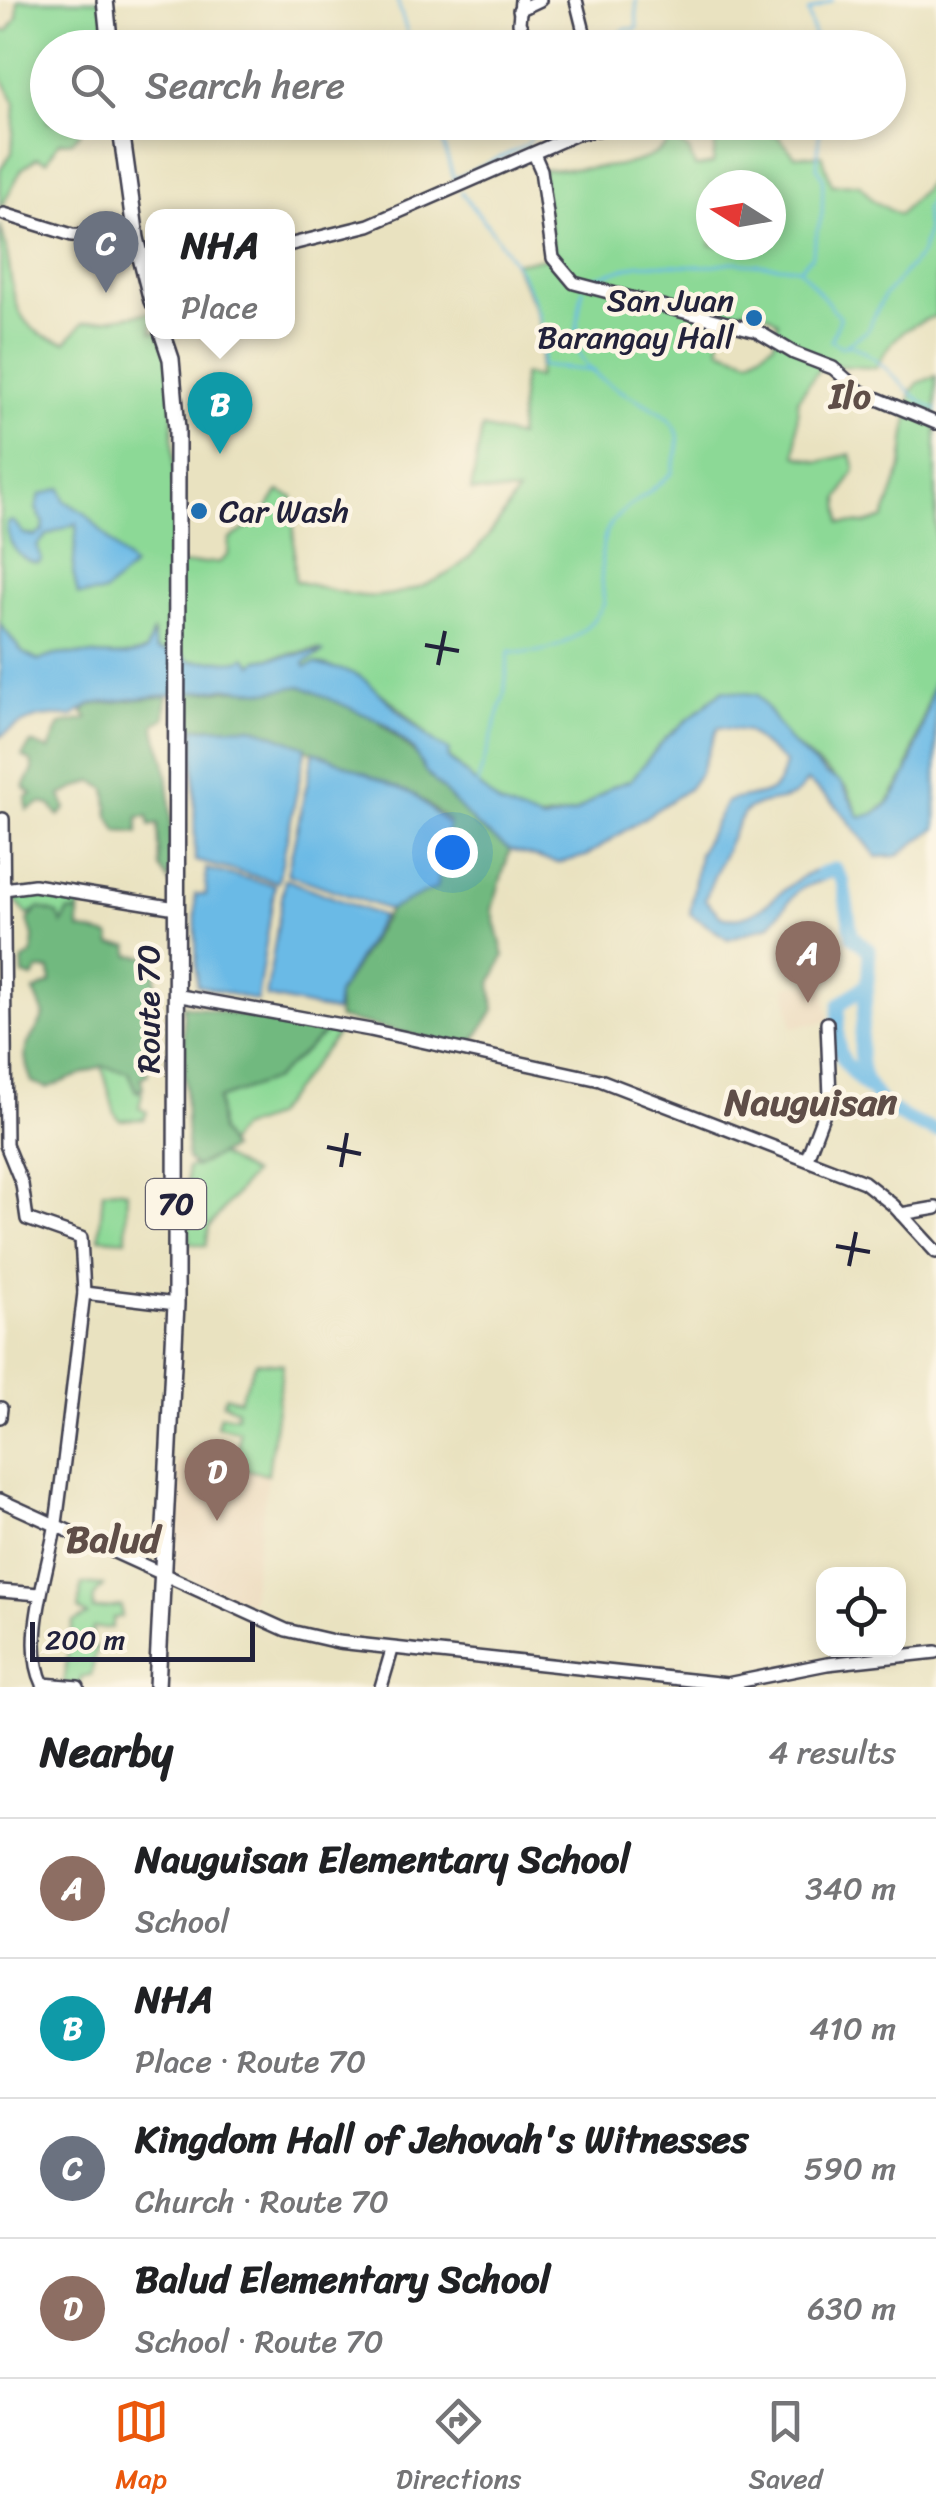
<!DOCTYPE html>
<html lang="en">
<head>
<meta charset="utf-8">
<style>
  body { margin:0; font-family:Sriracha,sans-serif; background:#f6f6f6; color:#202124 }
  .controls { position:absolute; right:30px; bottom:30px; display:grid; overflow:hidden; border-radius:20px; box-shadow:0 5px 15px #0003 }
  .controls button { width:90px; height:90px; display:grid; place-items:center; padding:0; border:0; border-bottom:2px solid #e0e0e0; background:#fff; color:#202124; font:50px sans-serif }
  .compass { position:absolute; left:696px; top:170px; width:90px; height:90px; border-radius:50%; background:#fff; box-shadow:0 5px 15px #0003; rotate:281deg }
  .scale { position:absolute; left:30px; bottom:25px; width:225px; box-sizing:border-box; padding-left:10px; border:5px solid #22223b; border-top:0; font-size:28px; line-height:35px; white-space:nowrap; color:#22223b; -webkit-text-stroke:8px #fcf5e5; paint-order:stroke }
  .you { position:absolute; left:452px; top:852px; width:35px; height:35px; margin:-25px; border:8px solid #fff; border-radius:50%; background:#1a73e8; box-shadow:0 0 0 15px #1a73e833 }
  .badge { display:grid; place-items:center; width:65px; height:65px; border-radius:50%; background:#ea580c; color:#fff; font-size:32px; font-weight:700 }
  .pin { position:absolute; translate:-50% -82px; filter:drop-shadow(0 2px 5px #0008) }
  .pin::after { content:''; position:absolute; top:52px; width:35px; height:30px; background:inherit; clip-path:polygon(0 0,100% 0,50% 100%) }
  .popup { position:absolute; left:145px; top:209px; width:150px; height:130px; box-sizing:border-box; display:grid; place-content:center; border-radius:20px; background:#fff; filter:drop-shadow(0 2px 8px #0005); font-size:32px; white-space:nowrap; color:#757577 }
  .popup b { font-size:38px; color:#202124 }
  .popup::after { content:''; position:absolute; left:50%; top:100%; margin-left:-20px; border:20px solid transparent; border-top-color:#fff }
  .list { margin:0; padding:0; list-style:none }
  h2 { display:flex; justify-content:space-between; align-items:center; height:130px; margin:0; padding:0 40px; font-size:42px }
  h2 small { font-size:32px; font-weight:400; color:#757577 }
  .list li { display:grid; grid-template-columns:65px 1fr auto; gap:30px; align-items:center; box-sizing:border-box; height:140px; padding:0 40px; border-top:2px solid #e0e0e0 }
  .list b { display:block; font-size:38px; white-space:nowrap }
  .list p { margin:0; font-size:32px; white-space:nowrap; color:#757577 }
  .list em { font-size:32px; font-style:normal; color:#757577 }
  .icon { flex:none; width:55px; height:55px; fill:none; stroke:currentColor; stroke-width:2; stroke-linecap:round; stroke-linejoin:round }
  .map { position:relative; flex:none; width:936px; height:1687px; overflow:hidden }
  .search { position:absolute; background:#fff; box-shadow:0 5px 15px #0003; left:30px; right:30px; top:30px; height:110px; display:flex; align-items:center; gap:25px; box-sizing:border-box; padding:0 35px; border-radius:55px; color:#757577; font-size:38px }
  .sheet { height:690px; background:#fff }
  nav { display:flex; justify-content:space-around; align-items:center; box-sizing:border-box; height:140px; border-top:2px solid #e0e0e0; background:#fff; font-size:28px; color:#757577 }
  nav a { display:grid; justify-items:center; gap:5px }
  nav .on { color:#ea580c }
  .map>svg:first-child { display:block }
  .built { fill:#ebd8ba }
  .green { fill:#8cd996; stroke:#577e68; stroke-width:2.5; fill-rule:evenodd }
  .forest { fill:#71b97f; stroke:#4a6e5d; stroke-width:2.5 }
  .water { fill:#6bbae6; stroke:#466e90; stroke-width:2.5 }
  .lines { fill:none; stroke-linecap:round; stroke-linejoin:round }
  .stream { stroke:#6bbae6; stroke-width:2.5 }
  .river { stroke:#6bbae6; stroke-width:14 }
  .minor-casing { stroke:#403f4f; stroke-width:16 }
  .highway-casing { stroke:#403f4f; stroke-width:20 }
  .minor { stroke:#fff; stroke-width:11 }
  .highway { stroke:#fff; stroke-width:15 }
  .ticks { fill:none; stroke:#22223b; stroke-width:4 }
  .poi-dot { fill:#1f6fb2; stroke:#fcf5e5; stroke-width:4 }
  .labels { text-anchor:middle; stroke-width:9; stroke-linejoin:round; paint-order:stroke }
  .shield { fill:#fcf5e5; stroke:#63616e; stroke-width:2.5 }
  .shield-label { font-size:30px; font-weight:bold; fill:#22223b }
  .poi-label { font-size:32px; fill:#22223b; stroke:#fcf5e5; text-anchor:end }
  .street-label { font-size:32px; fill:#22223b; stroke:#fcf5e5 }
  .neighbourhood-label { font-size:35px; font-weight:bold; fill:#5f4e48; stroke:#fcf5e5 }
  .quarter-label { font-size:38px; font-weight:bold; fill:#5f4e48; stroke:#fcf5e5 }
</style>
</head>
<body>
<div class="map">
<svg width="936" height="1687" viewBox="0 0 936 1687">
  <rect width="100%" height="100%" fill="#fcf5e5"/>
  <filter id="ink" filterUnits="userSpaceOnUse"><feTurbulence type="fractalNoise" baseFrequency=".01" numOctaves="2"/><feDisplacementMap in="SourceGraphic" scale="20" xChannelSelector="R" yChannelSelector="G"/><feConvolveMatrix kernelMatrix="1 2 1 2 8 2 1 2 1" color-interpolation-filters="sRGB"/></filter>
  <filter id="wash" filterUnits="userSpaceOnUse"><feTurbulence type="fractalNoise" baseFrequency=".0048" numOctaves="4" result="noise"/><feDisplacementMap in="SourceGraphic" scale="40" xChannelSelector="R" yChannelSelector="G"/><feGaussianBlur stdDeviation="2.25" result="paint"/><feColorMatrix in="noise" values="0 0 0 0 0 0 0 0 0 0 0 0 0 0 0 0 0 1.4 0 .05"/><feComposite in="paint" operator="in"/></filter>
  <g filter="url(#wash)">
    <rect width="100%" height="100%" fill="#e9e2c0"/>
    <g class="built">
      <path d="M824,982L829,1021L792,1027L786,986Z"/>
      <path d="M177,1460L268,1474L250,1604L170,1569Z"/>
    </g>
    <g class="green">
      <path d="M18,0H105L110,47L48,48V122L81,123V131L72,141L59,142L47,161L37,158L22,169L0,210V169L12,153L15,103L0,74V31H8L17,17Z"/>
      <path d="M754,129L779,137L795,156L822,155L832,185L859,184L874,201L899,215L936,175V316C905,326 890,339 876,368L822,365L798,399L796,455L819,462L851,454L855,469L839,499L841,523L865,524L884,518L902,467L911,392L918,383L936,376V674L906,774L886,805L868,817L859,816L847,788L789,741L760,701L723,690L665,739L631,780L611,787L575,813L534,820L511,812L488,796L402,710L358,675L316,663L306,668L304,663L323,652L318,649L258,660L254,665L239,661H188L183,655L155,650L153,634L146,651C110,664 69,644 39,661L23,653L0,624V225C18,275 0,332 66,342L83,323L152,312V332H162L171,359L176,565L220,562L228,555L229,540L259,519L279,491L293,497L295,581C320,586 354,599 380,596C453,587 482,551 517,493L471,491L482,428L518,437L523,374L537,378C550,329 536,307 513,263L553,257L541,170C577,167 650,174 671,138L689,150L695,167L713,164L715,144ZM711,185H771V245H711ZM755,305L778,322L774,343L750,359L720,349C718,323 732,313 755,305Z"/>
      <path d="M26,891L81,900L79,911L68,912L61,925L56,914L39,908L28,915L14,900Z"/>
      <path d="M328,1030L338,1033L272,1117L239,1129L227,1144L220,1132L218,1099L268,1081Z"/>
      <path d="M102,1066L129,1072L135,1090L142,1093L139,1108L147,1112L144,1119L120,1120L115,1114Z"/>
      <path d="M219,1155L252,1174L209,1227L206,1246L189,1243L187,1168Z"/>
      <path d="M115,1189L127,1191L126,1240L99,1238L103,1191Z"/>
      <path d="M256,1362L283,1364L268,1474L237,1468L239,1431L217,1426L220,1415L237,1416V1409L223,1403L226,1396L239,1400Z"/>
      <path d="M82,1584L103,1586L94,1597L93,1610L121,1606L122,1617L114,1618L112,1628H93L90,1646L97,1648L91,1675L81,1677L80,1685L63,1683L73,1622L87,1615L78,1609Z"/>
    </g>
    <g class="forest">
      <path d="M301,686L368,712L421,759L468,815L510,850L492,909L504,956L491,983L494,1010L470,1048L338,1018L337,996L389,910L436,887L449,821L415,795L253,727L183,728L180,693Z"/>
      <path d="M167,696L165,718L155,724C154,736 162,748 165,761C172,800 172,843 169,882L160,868L158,824L150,826L148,816L138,817V833L117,831L109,816L106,789L93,781L61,795L66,809L59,816L50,805L41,803L27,810L26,797L32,794L24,787L33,770L31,761L22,756L31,743L49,750L60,724L88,719L83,713L89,705Z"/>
      <path d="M39,908L58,914L62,924L68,912L79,911V929L110,936L111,945L129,946L130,955L157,958L151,1041L140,1054L148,1074L141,1078L143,1088L136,1091L129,1072L102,1066L47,1088L32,1082C16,1041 32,1045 44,1015L34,991L51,983L50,970H38L33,978L23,975L22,961L32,954L34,940L28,920Z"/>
      <path d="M183,1005L328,1030L273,1080L218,1099L220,1132L230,1149L195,1167L187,1159Z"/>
    </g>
    <g class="water">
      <path d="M61,488L65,501L86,514L133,567L104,593L78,595L73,572L77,523L47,535L37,546L42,560L38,563C19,562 6,541 7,523L13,521L24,534L35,536L43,531L44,523L36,509L40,495Z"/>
      <path d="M0,624L23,653L39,661C69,644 110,665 146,651L152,634L156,650L183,655L188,661H239L245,657L253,665L258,660L324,651L304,663L306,667L315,663C330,669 349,669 362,678C385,695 427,743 449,750L448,758L500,805L543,821L575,813L611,787L631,780L665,739L723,690L758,695L789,741L825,774L841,782L859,816C908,821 926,708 936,674V828L897,856L877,857L835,804L807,781C792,809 765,795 745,812C739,817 708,889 705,900L721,916C768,929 788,863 835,869L831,877L799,889L770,925L728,939L690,914L699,854L726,802C757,790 776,806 785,763L747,731L718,727L700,773L688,789L586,856L558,863L510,850L477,826L425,771L413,749L384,723L301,686L266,692L228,688L91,704L72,717C42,713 24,719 0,737Z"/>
      <path d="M253,727L306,747L278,882L195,861L194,728Z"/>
      <path d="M314,751L415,795L448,825L436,888L389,910L287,874Z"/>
      <path d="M206,869L275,885L257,1001L197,985L195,894L206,895Z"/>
      <path d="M285,879L382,916L337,995L335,1012L266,997Z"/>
    </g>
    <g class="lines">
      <g class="stream">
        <path d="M397,0L412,48"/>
        <path d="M603,48L625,29H637L636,0"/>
        <path d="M817,48L808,12L833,0"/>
        <path d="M436,122L454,179L527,145L539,122"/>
        <path d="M461,192C497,237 556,305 541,366L594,371"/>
        <path d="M800,268L811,257L822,214L823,177L817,167L820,122"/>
        <path d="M589,279L640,264L707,266L732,262L799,268L840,317L831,341L842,347L867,331L884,296L920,255L927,232L925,210L936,188"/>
        <path d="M847,344C889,359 901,394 936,410"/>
        <path d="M476,788L504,696L509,651C548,658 584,639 604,604C595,508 610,528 672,473C674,462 681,446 678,435C670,399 583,392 577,344C575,326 580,305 583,289"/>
      </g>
      <g class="river">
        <path d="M821,874L835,869L843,882L852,936L869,950C871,1033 823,1094 936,1131"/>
        <path d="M866,985L839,1005C836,1047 835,1059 868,1088"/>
      </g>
    </g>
  </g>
  <g filter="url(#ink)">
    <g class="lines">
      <g class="minor-casing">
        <g id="minor">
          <path d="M521,0L519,23L531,48"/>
          <path d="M576,0L588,48"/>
          <path d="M519,10L540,0"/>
          <path d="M534,154L541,170L553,258L574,283L757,331L794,353L833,368L861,392L936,423"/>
          <path d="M4,214L72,235L136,238"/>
          <path d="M288,245L369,225L577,134L636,122"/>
          <path d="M3,819L6,1145L22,1184L27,1219L81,1238L84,1293"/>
          <path d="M4,889L34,885L176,908"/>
          <path d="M175,995L370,1030L600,1080L864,1182L893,1205L936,1252"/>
          <path d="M807,1158L830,1097L827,1023"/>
          <path d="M901,1214L936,1208"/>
          <path d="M0,1417L1,1408"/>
          <path d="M0,1500L286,1630L338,1642L727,1684L827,1664L936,1652"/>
          <path d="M0,1591L40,1594"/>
          <path d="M78,1687L43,1684C21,1640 51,1563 57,1516C67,1442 75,1367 84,1293L176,1304"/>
          <path d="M381,1687L392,1650"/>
        </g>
      </g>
      <g class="highway-casing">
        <g id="highway">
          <path d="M105,0L110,48"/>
          <path d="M120,122L136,238L152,301"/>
          <path d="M157,1687L176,1304L177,429L171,359L162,332"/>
        </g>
      </g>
      <use href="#minor" class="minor"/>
      <use href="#highway" class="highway"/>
    </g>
  </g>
  <path class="ticks" d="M425,645L459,651M438,665L445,631M327,1147L361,1154M341,1167L347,1133M836,1246L870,1252M849,1266L856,1232"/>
  <g class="poi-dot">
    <circle cx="754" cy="318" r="10"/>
    <circle cx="199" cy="511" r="10"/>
  </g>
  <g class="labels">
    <rect class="shield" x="146" y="1179" width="60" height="50" rx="8"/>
    <g class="shield-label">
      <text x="176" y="1214">70</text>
    </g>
    <g class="poi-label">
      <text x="734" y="311">San Juan<tspan x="734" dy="37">Barangay Hall</tspan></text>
      <text x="219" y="522" text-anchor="start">Car Wash</text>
    </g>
    <g class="street-label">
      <text transform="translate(148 1009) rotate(-90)" y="11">Route 70</text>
    </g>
    <g class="neighbourhood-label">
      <text x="850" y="408">Ilo</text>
    </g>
    <g class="quarter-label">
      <text x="811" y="1115">Nauguisan</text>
      <text x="113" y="1552">Balud</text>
    </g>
  </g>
</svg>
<div class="controls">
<button><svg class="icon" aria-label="locate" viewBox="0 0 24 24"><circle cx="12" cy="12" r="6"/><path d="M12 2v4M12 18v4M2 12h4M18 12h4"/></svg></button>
</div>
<svg class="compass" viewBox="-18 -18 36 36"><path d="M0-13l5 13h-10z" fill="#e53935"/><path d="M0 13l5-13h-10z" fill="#757577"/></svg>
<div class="scale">200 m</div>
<div class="you"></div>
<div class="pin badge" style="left:808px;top:1003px;background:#8d6e63">A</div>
<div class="pin badge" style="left:220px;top:454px;background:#0f9aa8">B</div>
<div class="popup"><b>NHA</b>Place</div>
<div class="pin badge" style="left:106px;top:293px;background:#6b7280">C</div>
<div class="pin badge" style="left:217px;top:1521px;background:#8d6e63">D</div>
<div class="search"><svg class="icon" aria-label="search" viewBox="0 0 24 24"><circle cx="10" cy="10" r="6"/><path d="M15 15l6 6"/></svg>Search here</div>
</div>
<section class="sheet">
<h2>Nearby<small>4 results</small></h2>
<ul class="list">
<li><span class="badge" style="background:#8d6e63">A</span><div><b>Nauguisan Elementary School</b><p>School</p></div><em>340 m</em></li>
<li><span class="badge" style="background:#0f9aa8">B</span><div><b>NHA</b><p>Place · Route 70</p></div><em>410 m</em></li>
<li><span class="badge" style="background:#6b7280">C</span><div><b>Kingdom Hall of Jehovah's Witnesses</b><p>Church · Route 70</p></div><em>590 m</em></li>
<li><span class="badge" style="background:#8d6e63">D</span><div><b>Balud Elementary School</b><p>School · Route 70</p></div><em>630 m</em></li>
</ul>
</section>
<nav>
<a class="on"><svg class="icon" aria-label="map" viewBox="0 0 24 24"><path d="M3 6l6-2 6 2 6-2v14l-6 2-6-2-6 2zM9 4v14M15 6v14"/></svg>Map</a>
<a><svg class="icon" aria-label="directions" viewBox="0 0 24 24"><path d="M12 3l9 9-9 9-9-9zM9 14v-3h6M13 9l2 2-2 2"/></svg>Directions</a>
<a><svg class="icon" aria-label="saved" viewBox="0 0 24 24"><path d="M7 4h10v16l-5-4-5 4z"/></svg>Saved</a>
</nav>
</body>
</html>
